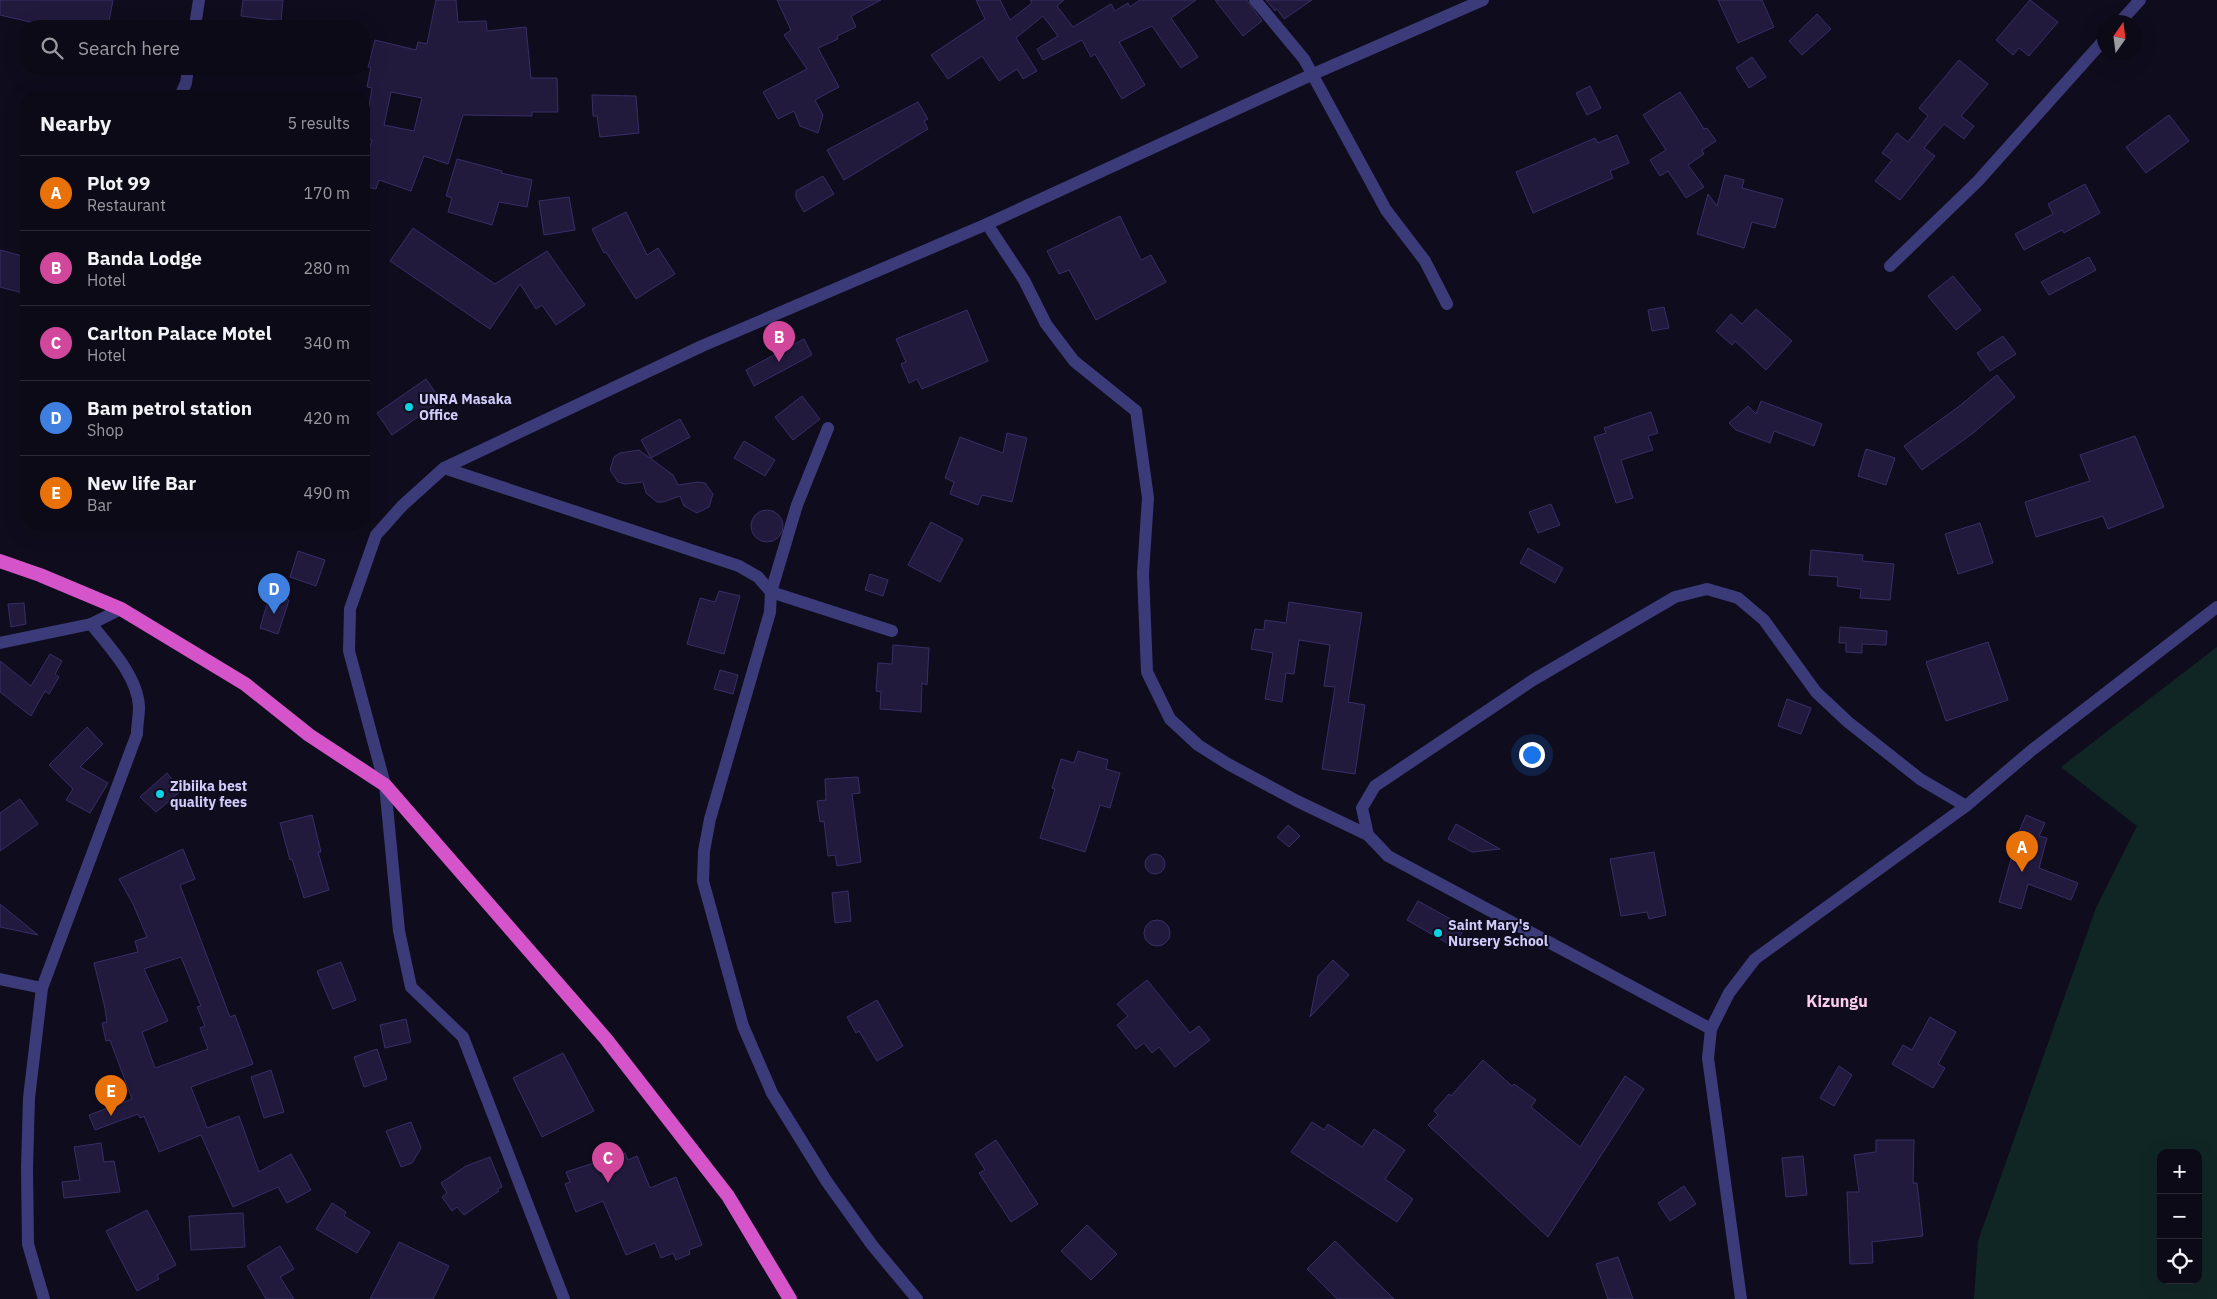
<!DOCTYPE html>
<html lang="en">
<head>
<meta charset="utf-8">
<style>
  body { margin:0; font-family:"IBM Plex Sans",sans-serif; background:#14131f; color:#f1f3f6 }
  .controls { position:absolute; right:15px; bottom:15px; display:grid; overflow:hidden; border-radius:10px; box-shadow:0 5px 20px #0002 }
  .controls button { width:45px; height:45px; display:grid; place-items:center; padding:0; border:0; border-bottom:1px solid #2b2b35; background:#0b0a16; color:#f1f3f6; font:25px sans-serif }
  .compass { position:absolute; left:2097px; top:15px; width:45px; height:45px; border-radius:50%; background:#0b0a16; box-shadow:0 5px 20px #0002; rotate:14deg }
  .you { position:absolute; left:1531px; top:754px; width:18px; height:18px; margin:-12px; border:4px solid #fff; border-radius:50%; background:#1a73e8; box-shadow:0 0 0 8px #1a73e833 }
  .badge { display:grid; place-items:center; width:32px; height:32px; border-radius:50%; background:#2563eb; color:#fff; font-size:16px; font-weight:700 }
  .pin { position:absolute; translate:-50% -41px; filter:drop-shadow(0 1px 2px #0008) }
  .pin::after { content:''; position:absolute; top:26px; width:18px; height:15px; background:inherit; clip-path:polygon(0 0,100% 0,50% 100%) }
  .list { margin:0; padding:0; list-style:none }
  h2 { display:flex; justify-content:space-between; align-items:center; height:65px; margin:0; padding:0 20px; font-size:21px }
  h2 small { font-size:16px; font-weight:400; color:#9a9aa1 }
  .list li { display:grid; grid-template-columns:32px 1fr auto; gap:15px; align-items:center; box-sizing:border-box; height:75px; padding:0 20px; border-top:1px solid #2b2b35 }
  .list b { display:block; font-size:19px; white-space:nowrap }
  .list p { margin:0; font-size:16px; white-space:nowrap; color:#9a9aa1 }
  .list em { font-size:16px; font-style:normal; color:#9a9aa1 }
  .icon { flex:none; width:28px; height:28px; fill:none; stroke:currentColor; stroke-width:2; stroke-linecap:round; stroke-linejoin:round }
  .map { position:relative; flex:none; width:2217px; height:1299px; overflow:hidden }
  .search { position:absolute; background:#0b0a16; box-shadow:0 5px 20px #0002; left:20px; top:20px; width:350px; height:55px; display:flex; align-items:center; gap:12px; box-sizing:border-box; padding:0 18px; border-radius:20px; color:#9a9aa1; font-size:19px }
  .panel { position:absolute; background:#0b0a16; box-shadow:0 5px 20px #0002; left:20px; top:90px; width:350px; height:440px; border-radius:20px }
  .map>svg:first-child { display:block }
  .green { fill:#102625; fill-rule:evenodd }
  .building { fill:#211a3d; stroke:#382e67; fill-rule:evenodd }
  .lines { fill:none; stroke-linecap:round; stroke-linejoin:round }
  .minor { stroke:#3c3b79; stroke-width:12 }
  .trunk { stroke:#d654ca; stroke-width:14 }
  .poi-dot { fill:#0ed3e6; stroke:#0f0d1d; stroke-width:2 }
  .labels { text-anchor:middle; stroke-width:4; stroke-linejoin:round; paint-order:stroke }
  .poi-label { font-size:14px; font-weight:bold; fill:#d1ccfc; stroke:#0f0d1d; text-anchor:start }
  .quarter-label { font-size:16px; font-weight:bold; fill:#fcceec; stroke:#0f0d1d }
</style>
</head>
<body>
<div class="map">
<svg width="2217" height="1299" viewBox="0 0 2217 1299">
  <rect width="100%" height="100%" fill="#0f0d1d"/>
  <path class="green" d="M2217,647V1299H1974L1978,1241L2096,908L2137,826L2061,767ZM2161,1153H2198V1280H2161Z"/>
  <g class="building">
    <path d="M0,0H113L108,26H47L0,15Z"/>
    <path d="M243,0H283L281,21L241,16Z"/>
    <path d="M436,0H456L458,22L486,21L487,31L526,27L531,78H557L558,112H532V116L463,115L448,164L424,156L411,191L379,180L376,189L364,186V166L372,140L364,139L372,88L367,87L371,67H368L375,40L416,50L418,42L427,44ZM391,92L422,98L414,131L384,125Z"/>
    <path d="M777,0H881L851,16L856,27L837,36L838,39L818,48L839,87L815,100L823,115L818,133L800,126L794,111L778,119L763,92L807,69L784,35L791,30Z"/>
    <path d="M976,0H1000L1010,20L1032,3L1030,0H1064L1057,6L1073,27L1111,4L1115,11L1128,3L1130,7L1140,0H1196L1171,18L1198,57L1181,68L1152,26L1119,42L1145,85L1122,99L1095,54L1091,57L1082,40L1043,60L1037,49L1058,36L1043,16L1016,38L1037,71L1023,79L1017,69L999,81L982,56L948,79L931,55L985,19Z"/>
    <path d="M1215,0H1247L1262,21L1243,36Z"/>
    <path d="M1266,0H1312L1284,19L1277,9L1275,11Z"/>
    <path d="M1718,0H1762L1774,27L1738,43Z"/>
    <path d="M2030,0L2058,22L2029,56L2019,48L2013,55L1996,40Z"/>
    <path d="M1817,14L1831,29L1802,55L1789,41Z"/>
    <path d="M1752,57L1766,77L1749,88L1736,68Z"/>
    <path d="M1959,60L1988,84L1961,116L1974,126L1964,139L1944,124L1924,148L1935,156L1900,200L1875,181L1892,160L1882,153L1897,133L1908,142L1928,116L1919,108Z"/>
    <path d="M1590,86L1601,108L1587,115L1576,93Z"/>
    <path d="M1680,92L1704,129L1707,128L1716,141L1702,150L1704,154L1688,165L1704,187L1686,198L1668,171L1660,176L1650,160L1666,150L1643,115Z"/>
    <path d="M592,95L636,96L639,133L600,137L597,116H593Z"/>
    <path d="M918,102L928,119L924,121L928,129L844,180L827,150Z"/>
    <path d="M2169,115L2189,141L2146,173L2126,147Z"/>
    <path d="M1617,135L1629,163L1610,171L1613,178L1533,213L1516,172L1595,138L1598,143Z"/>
    <path d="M457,159L502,171L501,173L532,180L527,207L499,202L492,225L448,212L452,198L446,196Z"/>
    <path d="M1725,175L1744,180L1742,188L1783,199L1775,228L1752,222L1744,248L1697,234L1708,194L1717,206Z"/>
    <path d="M823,176L834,194L804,212L796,198V191Z"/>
    <path d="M2085,184L2100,213L2064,233L2062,230L2024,250L2015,234L2053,214L2048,204Z"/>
    <path d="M569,197L575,230L544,235L539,201Z"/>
    <path d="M626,212L647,255L658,248L675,274L636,299L606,252L604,253L592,229Z"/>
    <path d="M1120,216L1141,260L1151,255L1166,282L1096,320L1069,270L1059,274L1047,251Z"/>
    <path d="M413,228L495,284L547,251L585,305L556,325L542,305L536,309L520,284L490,329L390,261Z"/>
    <path d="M0,250L26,257V294L0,287Z"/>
    <path d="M2089,257L2096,270L2049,295L2041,282Z"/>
    <path d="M1953,276L1981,310L1956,330L1928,296Z"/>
    <path d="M1664,307L1669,328L1652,331L1648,310Z"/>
    <path d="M1756,309L1792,341L1766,370L1735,341L1732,345L1716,331L1731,314L1742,324Z"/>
    <path d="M967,310L988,361L922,389L917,379L909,383L901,364L906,362L896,339Z"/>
    <path d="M2003,336L2016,354L1990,371L1977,353Z"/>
    <path d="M804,339L812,355L754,386L746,370Z"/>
    <path d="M1997,375L2015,397L1973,433L1922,470L1904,446L1957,408Z"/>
    <path d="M426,379L441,401L392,435L377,413Z"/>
    <path d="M802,396L820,419L793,440L775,417Z"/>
    <path d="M1761,401L1822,424L1814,446L1774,431L1770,443L1736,430L1729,423L1748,406L1756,414Z"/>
    <path d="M1651,412L1658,433L1648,436L1653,450L1621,460L1633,498L1616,503L1594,437L1606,433L1604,428Z"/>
    <path d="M680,419L690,437L651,458L641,440Z"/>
    <path d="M1007,433L1027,438L1012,502L982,495L978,505L950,494L954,482L945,478L960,437L1003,453Z"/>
    <path d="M2135,436L2164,507L2108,529L2103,516L2036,537L2025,502L2090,481L2080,455Z"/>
    <path d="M744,441L775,460L765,476L734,458Z"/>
    <path d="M1866,449L1895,458L1886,485L1858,476Z"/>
    <path d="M639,450L673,475L678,485L698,482L705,483L713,494L709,507L697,513L684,506L680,496L663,502H657L646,493L643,482L625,484L618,482L610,470L614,457L620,453Z"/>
    <path d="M1551,504L1560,525L1538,533L1529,512Z"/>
    <circle cx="767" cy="526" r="16"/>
    <path d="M931,522L963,539L940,582L908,565Z"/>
    <path d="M1980,523L1993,563L1958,574L1945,534Z"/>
    <path d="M1528,548L1563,568L1555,583L1520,563Z"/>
    <path d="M1811,550L1863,555L1862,561L1894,564L1890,600L1860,598L1861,589L1837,586L1838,577L1809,575Z"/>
    <path d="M298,551L325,560L316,586L290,577Z"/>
    <path d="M870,574L888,580L883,596L865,590Z"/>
    <path d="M719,591L740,596L724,654L687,644L700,598L715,602Z"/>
    <path d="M270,594L289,600L278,634L260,628Z"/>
    <path d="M1289,602L1362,613L1348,702L1365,705L1355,774L1322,769L1335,687L1324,686L1330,645L1299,640L1294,674L1286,673L1282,702L1265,699L1273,653L1251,649L1255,629L1264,630L1265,620L1286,623Z"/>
    <path d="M24,603L26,624L11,627L8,604Z"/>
    <path d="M1840,627L1887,631L1886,645L1862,644V653L1846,652V643H1839Z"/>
    <path d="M1988,642L2008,700L1946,721L1926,662Z"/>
    <path d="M893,645L929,648L927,685L922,683L921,712L880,709L881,692L876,691L878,663L892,664Z"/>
    <path d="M50,654L62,661L55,674L59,677L49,694L45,691L31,716L0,692V661L31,686Z"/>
    <path d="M720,670L738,675L733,694L714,689Z"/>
    <path d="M1787,699L1811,708L1801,734L1778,726Z"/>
    <path d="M87,727L103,744L80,767L108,783L90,813L66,800L73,789L49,765Z"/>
    <path d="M1078,751L1108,760L1106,769L1120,773L1110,808L1100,805L1085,852L1040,838L1055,789L1052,788L1061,759L1074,763Z"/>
    <path d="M167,773L181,791L156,812L140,797Z"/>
    <path d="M858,777L860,793L852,794L861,862L837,866L835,855L828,856L824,821L820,822L817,801L826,800L825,779Z"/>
    <path d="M20,799L38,824L0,851V813Z"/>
    <path d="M312,815L321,852H318L329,890L304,898L292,859L290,860L280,823Z"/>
    <path d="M2026,815L2045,823L2039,836L2047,838L2039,868L2078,883L2071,900L2028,884L2021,909L1999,902L2018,834Z"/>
    <path d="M1456,824L1500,849L1472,852L1448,839Z"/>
    <path d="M1288,825L1300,836L1289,847L1277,837Z"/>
    <path d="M183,849L195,879L180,885L230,1017L235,1015L253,1064L191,1087L207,1128L239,1116L259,1172L291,1154L311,1190L287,1203L278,1187L233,1207L201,1135L159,1152L144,1116L140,1118L138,1114L95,1130L89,1115L132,1099L110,1040L106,1041L102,1023L107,1022L105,1008L94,963L138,952L135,941L147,937L133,904L119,879ZM181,957L201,1006L197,1007L205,1026L200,1028L208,1049L155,1068L142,1032L168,1021L144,969Z"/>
    <path d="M1654,852L1666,915L1649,919L1647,912L1621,916L1610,859Z"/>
    <circle cx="1155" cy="864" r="10"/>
    <path d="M848,891L851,921L835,923L832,893Z"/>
    <path d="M1418,901L1465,927L1454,947L1407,920Z"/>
    <path d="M0,904L38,935L0,927Z"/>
    <circle cx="1157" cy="933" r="13"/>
    <path d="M1333,960L1349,975L1310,1017L1318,976Z"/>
    <path d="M341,962L356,1000L333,1009L317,971Z"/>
    <path d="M1147,980L1190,1033L1199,1026L1210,1040L1175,1067L1159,1047L1152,1053L1144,1043L1136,1049L1117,1025L1128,1016L1117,1004Z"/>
    <path d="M877,1000L903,1046L877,1061L859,1031L856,1033L847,1017Z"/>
    <path d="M1930,1017L1956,1032L1938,1064L1945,1068L1933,1088L1892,1064L1903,1045L1912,1050Z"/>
    <path d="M406,1019L411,1042L385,1048L380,1025Z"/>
    <path d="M377,1049L387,1079L364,1087L354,1057Z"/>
    <path d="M563,1053L594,1111L542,1137L513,1078Z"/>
    <path d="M1483,1060L1512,1086L1514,1084L1536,1100L1531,1107L1580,1147L1625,1076L1644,1089L1548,1237L1428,1125L1438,1115L1434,1111L1449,1094L1451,1096Z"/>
    <path d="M1839,1066L1852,1075L1834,1106L1820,1098Z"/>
    <path d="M271,1070L284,1112L264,1118L251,1077Z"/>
    <path d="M411,1122L421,1148L412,1163L401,1167L386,1131Z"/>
    <path d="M1312,1122L1324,1130L1328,1124L1362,1147L1374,1129L1405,1150L1385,1179L1413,1199L1397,1222L1291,1152Z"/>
    <path d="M996,1140L1038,1204L1011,1222L979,1173L985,1170L975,1154Z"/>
    <path d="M1876,1140H1914L1913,1183H1917L1923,1236L1872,1242L1873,1263L1850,1264L1847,1192H1859L1854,1155L1876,1152Z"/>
    <path d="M101,1143L104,1162L114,1161L120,1192L64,1198L62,1182L80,1180L74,1147Z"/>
    <path d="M625,1153L628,1160L637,1156L650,1188L676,1177L702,1245L689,1250L690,1254L676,1260L673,1253L661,1258L655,1243L626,1255L603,1201L576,1212L565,1184L570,1182L566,1172Z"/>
    <path d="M1803,1156L1807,1195L1786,1197L1782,1158Z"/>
    <path d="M490,1157L502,1187L497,1189L499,1191L464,1215L457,1207L452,1211L442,1197L447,1193L441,1183L466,1166Z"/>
    <path d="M1684,1186L1696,1204L1670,1221L1658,1203Z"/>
    <path d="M332,1203L346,1212L344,1216L370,1232L357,1253L316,1229Z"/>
    <path d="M147,1210L176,1265L157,1275L159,1279L137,1291L106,1231Z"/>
    <path d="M243,1213L245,1247L191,1250L189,1216Z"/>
    <path d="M1087,1225L1117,1254L1091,1280L1061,1251Z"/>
    <path d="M1335,1241L1394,1299H1337L1307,1269Z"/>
    <path d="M399,1242L449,1266L433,1299H370Z"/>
    <path d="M280,1246L294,1269L280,1277L294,1299H266L247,1266Z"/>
    <path d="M1618,1257L1633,1299H1608L1596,1264Z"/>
  </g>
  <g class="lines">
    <g class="minor">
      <path d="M1255,0L1304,59L1386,210L1425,261L1447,304"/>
      <path d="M2120,22L2140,0"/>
      <path d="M195,26L199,0"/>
      <path d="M180,96L186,83L188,69"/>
      <path d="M987,224L1024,280L1046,324L1074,361L1136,411L1148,498L1143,573L1147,672L1170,719L1198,745L1228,764L1297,801L1368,835"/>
      <path d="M1890,266L1978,181L2104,40"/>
      <path d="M828,428L797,505L771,592L892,631"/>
      <path d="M444,468L739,566L758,577L771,592L770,612L710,819L704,851L703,881L743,1026L772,1093L827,1182L872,1245L917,1299"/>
      <path d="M0,643L91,624L121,609"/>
      <path d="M0,979L42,988"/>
      <path d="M1711,1029L1388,856L1368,835L1362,808L1375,786L1533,680L1675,597L1707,589L1738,598L1764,620L1816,692L1848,722L1920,779L1966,806"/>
      <path d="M44,1299L28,1244L27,1168L29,1098L42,988L137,734C137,725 139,716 139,707C138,677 109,646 91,624"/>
      <path d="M564,1299L463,1037L411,987L399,931L385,785L349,651L350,609L376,535L402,506L444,468L702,346L987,224L1311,75L1483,0"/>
      <path d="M1741,1299L1708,1058L1711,1029L1729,993L1755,959L1966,806L2032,750L2217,607"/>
    </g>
    <path class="trunk" d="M0,561L40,575L121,609L245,684L309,735L385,785L606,1039L728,1196L790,1299"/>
  </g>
  <g class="poi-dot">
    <circle cx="409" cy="407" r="5"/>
    <circle cx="160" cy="794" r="5"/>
    <circle cx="1438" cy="933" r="5"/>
  </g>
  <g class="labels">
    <g class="poi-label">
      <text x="419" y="404">UNRA Masaka<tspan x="419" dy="16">Office</tspan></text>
      <text x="170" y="791">Zibiika best<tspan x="170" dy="16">quality fees</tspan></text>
      <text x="1448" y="930">Saint Mary's<tspan x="1448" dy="16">Nursery School</tspan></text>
    </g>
    <g class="quarter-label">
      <text x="1837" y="1007">Kizungu</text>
    </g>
  </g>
</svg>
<div class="controls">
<button>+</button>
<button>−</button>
<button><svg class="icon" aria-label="locate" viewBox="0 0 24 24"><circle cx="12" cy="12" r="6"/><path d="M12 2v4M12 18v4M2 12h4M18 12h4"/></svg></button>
</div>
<svg class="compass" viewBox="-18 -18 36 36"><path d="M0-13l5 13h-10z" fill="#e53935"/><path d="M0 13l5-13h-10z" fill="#9a9aa1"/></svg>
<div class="you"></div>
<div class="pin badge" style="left:2022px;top:872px;background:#e8710a">A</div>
<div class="pin badge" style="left:779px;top:362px;background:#d1479c">B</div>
<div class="pin badge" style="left:608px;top:1183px;background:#d1479c">C</div>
<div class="pin badge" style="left:274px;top:614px;background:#3f7fe0">D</div>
<div class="pin badge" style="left:111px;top:1116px;background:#e8710a">E</div>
<div class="search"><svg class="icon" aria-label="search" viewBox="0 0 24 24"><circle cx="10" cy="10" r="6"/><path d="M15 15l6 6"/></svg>Search here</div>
<section class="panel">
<h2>Nearby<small>5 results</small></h2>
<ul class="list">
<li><span class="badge" style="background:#e8710a">A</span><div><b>Plot 99</b><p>Restaurant</p></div><em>170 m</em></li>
<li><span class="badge" style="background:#d1479c">B</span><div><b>Banda Lodge</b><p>Hotel</p></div><em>280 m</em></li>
<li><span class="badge" style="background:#d1479c">C</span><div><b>Carlton Palace Motel</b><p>Hotel</p></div><em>340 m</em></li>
<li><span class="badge" style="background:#3f7fe0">D</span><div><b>Bam petrol station</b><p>Shop</p></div><em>420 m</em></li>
<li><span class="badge" style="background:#e8710a">E</span><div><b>New life Bar</b><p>Bar</p></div><em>490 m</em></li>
</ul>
</section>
</div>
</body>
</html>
